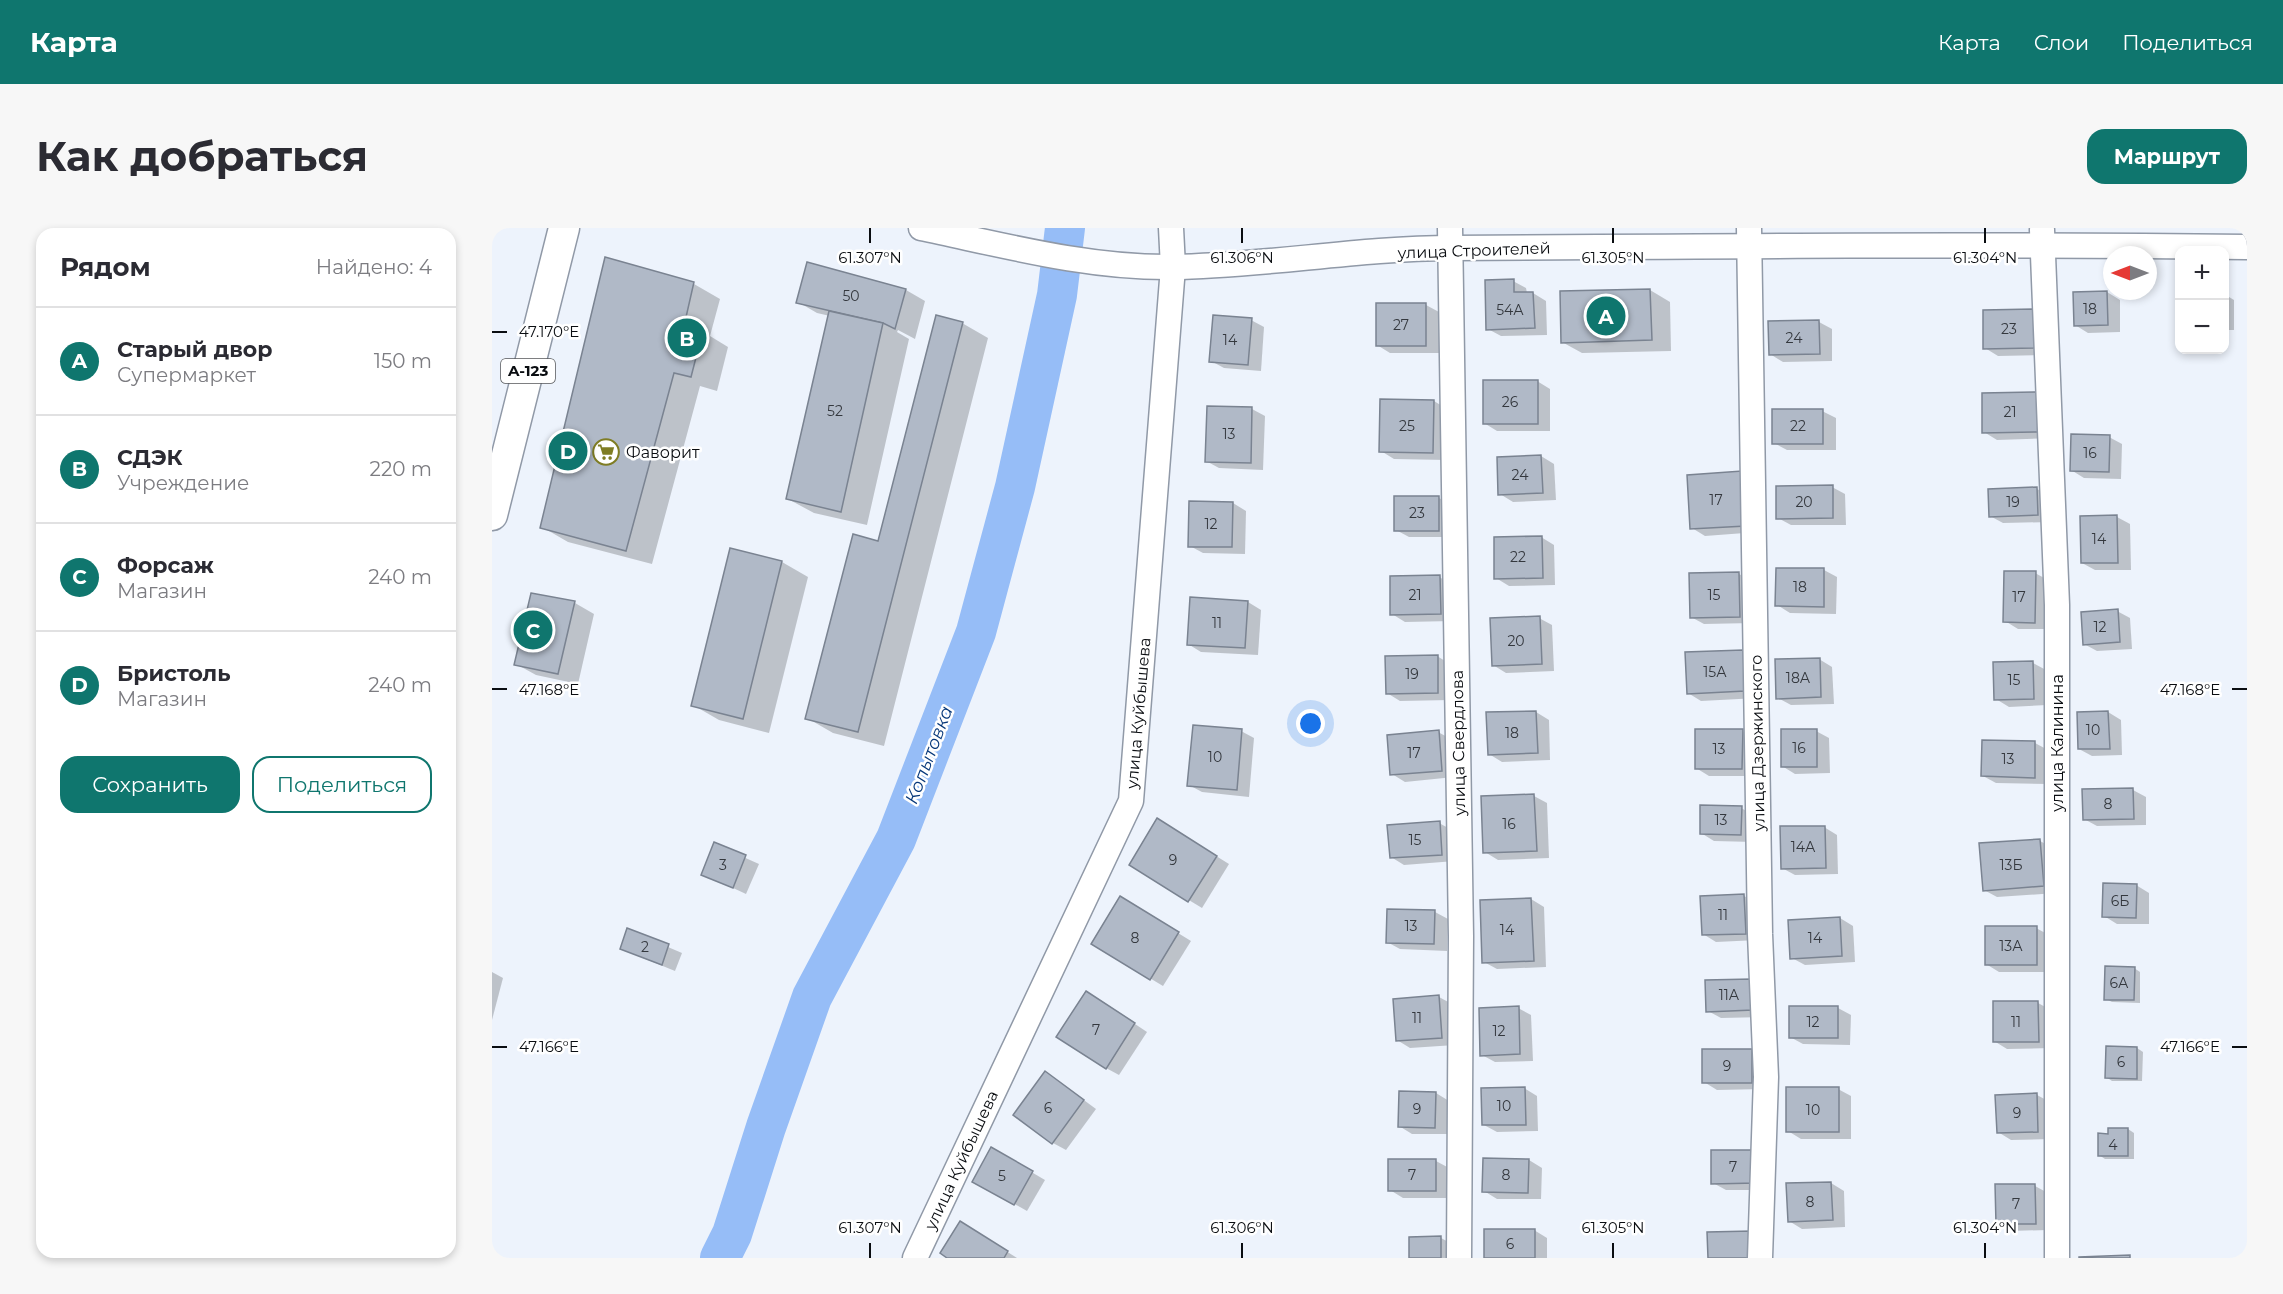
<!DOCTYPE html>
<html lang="ru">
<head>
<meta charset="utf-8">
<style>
  body { margin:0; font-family:Montserrat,sans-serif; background:#f7f7f7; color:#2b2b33 }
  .controls { position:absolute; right:18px; top:18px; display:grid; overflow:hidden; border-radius:12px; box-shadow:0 3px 9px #0003 }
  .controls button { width:54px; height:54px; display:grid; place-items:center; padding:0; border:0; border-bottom:2px solid #e1e1e2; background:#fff; color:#2b2b33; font:30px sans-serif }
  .compass { position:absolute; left:1611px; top:18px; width:54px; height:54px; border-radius:50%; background:#fff; box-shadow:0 3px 9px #0003; rotate:270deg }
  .you { position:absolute; left:819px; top:496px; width:21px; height:21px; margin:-15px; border:4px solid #fff; border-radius:50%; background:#1a73e8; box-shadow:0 0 0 9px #1a73e833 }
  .badge { display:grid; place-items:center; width:39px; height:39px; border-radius:50%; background:#0f766e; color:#fff; font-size:20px; font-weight:700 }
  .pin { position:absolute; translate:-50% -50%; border:3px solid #fff; box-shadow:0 2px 6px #0006 }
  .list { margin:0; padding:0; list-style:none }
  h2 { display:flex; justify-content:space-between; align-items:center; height:78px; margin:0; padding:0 24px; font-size:26px }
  h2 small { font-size:20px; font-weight:400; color:#7c7c81 }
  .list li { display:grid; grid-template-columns:39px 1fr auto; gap:18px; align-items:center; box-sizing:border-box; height:108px; padding:0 24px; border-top:2px solid #e1e1e2 }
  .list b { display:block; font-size:22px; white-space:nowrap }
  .list p { margin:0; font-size:20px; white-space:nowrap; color:#7c7c81 }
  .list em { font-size:20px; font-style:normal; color:#7c7c81 }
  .actions { display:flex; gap:12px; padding:18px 24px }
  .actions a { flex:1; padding:14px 0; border:2px solid #0f766e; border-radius:18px; text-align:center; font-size:21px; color:#0f766e }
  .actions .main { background:#0f766e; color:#fff }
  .map { position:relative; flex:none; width:1755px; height:1030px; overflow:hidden; border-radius:18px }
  header { display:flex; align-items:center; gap:36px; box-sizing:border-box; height:84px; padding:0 30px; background:#0f766e; color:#fff }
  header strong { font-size:28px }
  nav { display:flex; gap:33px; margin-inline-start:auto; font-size:21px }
  .intro { display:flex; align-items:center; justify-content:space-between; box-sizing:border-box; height:144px; padding:0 36px }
  h1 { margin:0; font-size:42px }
  .button { padding:15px 27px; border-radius:18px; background:#0f766e; color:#fff; font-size:21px; font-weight:700 }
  main { display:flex; gap:36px; padding:0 36px }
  aside { flex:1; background:#fff; border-radius:18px; box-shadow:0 3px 9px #0003 }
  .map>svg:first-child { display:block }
  .shadow { fill:#0003 }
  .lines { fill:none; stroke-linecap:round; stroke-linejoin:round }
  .river { stroke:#96bdf7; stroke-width:40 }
  .building { fill:#b0b9c7; stroke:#7a8391; stroke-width:1.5 }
  .minor-casing { stroke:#9099a7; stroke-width:27 }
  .major-casing { stroke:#9099a7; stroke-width:33 }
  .minor { stroke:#fff; stroke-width:24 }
  .major { stroke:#fff; stroke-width:30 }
  .ticks { fill:none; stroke:#0a0d11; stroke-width:2 }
  .labels { text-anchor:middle; stroke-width:5; stroke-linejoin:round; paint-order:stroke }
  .number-label { font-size:14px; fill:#34383e }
  .shield { fill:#fff; stroke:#545658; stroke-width:1.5 }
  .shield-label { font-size:15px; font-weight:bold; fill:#0a0d11 }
  .street-label { font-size:16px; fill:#0a0d11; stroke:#fff }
  .poi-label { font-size:16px; fill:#0a0d11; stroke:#fff; text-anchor:start }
  .water-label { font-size:18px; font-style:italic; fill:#07387a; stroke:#fff }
  .ticks-label { font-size:15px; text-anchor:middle; fill:#0a0d11; stroke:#fff; stroke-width:5; stroke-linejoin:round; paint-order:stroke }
</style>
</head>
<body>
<header>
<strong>Карта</strong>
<nav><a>Карта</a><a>Слои</a><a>Поделиться</a></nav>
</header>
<div class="intro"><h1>Как добраться</h1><a class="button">Маршрут</a></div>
<main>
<aside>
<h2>Рядом<small>Найдено: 4</small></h2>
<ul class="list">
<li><span class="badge">A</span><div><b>Старый двор</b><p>Супермаркет</p></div><em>150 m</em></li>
<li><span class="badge">B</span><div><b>СДЭК</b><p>Учреждение</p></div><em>220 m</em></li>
<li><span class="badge">C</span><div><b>Форсаж</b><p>Магазин</p></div><em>240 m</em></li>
<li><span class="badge">D</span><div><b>Бристоль</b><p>Магазин</p></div><em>240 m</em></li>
</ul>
<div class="actions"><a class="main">Сохранить</a><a>Поделиться</a></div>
</aside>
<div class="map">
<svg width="1755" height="1030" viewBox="0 0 1755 1030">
  <rect width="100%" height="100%" fill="#edf3fc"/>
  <g class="shadow">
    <path d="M115,31L202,56L228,71L218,108L236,119L225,163L208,158L160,336L76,314L50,299Z"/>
    <path d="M1021,53L1034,60L1035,65H1041L1054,73L1055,107L1009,108L996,101Z"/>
    <path d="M414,62L433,73L423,111L406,102L405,104L417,111L375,297L322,285L296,271L338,88L325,85L306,74Z"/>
    <path d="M1158,62L1178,74L1179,123L1090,125L1070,114L1069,65Z"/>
    <path d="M1615,64L1628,72V104L1596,105L1583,97Z"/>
    <path d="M1732,66L1742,72V102H1732Z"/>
    <path d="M934,77L947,84V125H898L885,117Z"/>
    <path d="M1492,83L1556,127L1506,128L1493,120Z"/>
    <path d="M759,92L772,99L769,143L732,140L719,133Z"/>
    <path d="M1327,94L1340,101V133L1291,134L1278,126Z"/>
    <path d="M470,95L496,110L392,518L341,505L315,490L387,314Z"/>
    <path d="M1045,153L1058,161V203H1005L992,195Z"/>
    <path d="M1545,166L1559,210L1505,212L1492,204Z"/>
    <path d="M942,173L955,181L954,232L902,231L889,223Z"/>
    <path d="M716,179L760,181L773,188L771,242L727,240L714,233Z"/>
    <path d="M1330,183L1344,190V222H1295L1282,215Z"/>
    <path d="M1617,209L1630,216L1629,251L1592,250L1579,242Z"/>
    <path d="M1049,228L1062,236L1064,272L1021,274L1008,266Z"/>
    <path d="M1196,248L1266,304L1213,308L1200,300Z"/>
    <path d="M1340,259L1353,266L1354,297H1299L1286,290Z"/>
    <path d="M1545,261L1558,268V294L1511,295L1498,288Z"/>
    <path d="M947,270L960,277V309H917L904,302Z"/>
    <path d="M741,275L754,283L753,326L711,325L698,318Z"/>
    <path d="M1625,289L1638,296L1639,342H1603L1590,335Z"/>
    <path d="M1049,309L1062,317L1063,357L1017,358L1004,350Z"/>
    <path d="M239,322L290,334L316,349L277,505L227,492L201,477Z"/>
    <path d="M1332,342L1345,349L1344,386L1298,385L1285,377Z"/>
    <path d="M1543,345L1556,352V401H1526L1513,393Z"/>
    <path d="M1247,346L1260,353L1261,395L1212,396L1199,389Z"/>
    <path d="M947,349L960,356L961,393L913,394L900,386Z"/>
    <path d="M40,367L83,375L102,386L86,456L44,447L24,436Z"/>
    <path d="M756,374L769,382L766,427L709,424L696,416Z"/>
    <path d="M1625,383L1638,390L1640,421L1605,423L1592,416Z"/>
    <path d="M1047,390L1060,397L1062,443L1014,445L1001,437Z"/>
    <path d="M1251,423L1264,431L1266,470L1209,473L1196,465Z"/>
    <path d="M945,428L958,436L959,472L908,473L895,465Z"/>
    <path d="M1327,431L1340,439L1342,476L1299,477L1286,470Z"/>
    <path d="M1541,435L1554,442L1555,477L1517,479L1504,471Z"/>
    <path d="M1044,484L1057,492L1058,532L1010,534L997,526Z"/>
    <path d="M1616,484L1629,492L1630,527L1600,528L1587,521Z"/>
    <path d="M749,503L762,510L757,569L710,564L697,557Z"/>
    <path d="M1250,503L1263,510V548H1217L1204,540Z"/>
    <path d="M1324,503L1337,510L1338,545L1303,546L1290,538Z"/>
    <path d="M946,504L959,511L962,549L913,554L900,546Z"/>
    <path d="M1491,514L1543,515L1556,522L1555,556L1504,555L1491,548Z"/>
    <path d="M1641,562L1654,569V597L1605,598L1592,591Z"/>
    <path d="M1042,568L1055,575L1057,630L1006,632L993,624Z"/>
    <path d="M1249,580L1262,587V614L1222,613L1209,605Z"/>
    <path d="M947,595L960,602L963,633L912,637L899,629Z"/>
    <path d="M1332,599L1345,607L1346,646L1303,647L1290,640Z"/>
    <path d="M679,600L737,636L710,680L639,637Z"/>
    <path d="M1548,613L1561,620L1564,665L1505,669L1492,662Z"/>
    <path d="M222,616L267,636L254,666L211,646Z"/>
    <path d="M1644,657L1657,665V696H1625L1612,688Z"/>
    <path d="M1252,668L1265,675L1266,712L1224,714L1211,706Z"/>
    <path d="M629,670L699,713L671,758L601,716Z"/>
    <path d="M1039,671L1052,679L1054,739L1005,741L992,734Z"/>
    <path d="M943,684L956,691L955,723L908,721L895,714Z"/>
    <path d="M1348,690L1361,698L1363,734L1313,737L1300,730Z"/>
    <path d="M1544,700L1557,707V744H1507L1494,736Z"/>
    <path d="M136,702L190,725L183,743L129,721Z"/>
    <path d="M1642,740L1648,744V775L1620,774L1614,771Z"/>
    <path d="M0,744L11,750L0,792Z"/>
    <path d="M1273,760L1274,789L1229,790L1216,783Z"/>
    <path d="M947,769L960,776L963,817L918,820L905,812Z"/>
    <path d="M607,772L655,804L627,847L614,840Z"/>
    <path d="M1502,775H1546L1559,782V820L1515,821L1502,813Z"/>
    <path d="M1026,780L1039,787L1041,833L1003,834L990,827Z"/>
    <path d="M1346,780L1359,787L1358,817L1311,816L1298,809Z"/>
    <path d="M1645,820L1651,824L1650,853H1620L1614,849Z"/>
    <path d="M1259,822L1272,830L1273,861L1225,862L1212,854Z"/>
    <path d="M566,853L604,881L574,922L561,915Z"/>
    <path d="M1032,860L1045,868L1046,903L1005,904L992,897Z"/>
    <path d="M1346,861L1359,868V911H1309L1296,903Z"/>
    <path d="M944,865L957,873L956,906H920L907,898Z"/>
    <path d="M1545,867L1558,874L1559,911L1519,912L1506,904Z"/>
    <path d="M1636,901L1642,905V931H1613L1607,927L1617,908Z"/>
    <path d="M500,921L553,952L535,983L482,953Z"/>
    <path d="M1220,924L1276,962H1234L1221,955Z"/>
    <path d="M1037,932L1050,940L1049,971H1005L992,963Z"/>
    <path d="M944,933L957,940V970H911L898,962Z"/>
    <path d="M1339,955L1352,963L1353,999L1310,1001L1297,993L1296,957Z"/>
    <path d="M1505,958H1543L1556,965V1002L1518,1003L1505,995Z"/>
    <path d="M481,1002L525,1030H458Z"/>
    <path d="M1042,1002L1055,1010V1030H994Z"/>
    <path d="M949,1010L962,1017V1030H919Z"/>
  </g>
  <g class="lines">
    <path class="river" d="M228,1030L240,1006L274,899L320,769L404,611L484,404L523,259L565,67L573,0"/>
  </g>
  <g class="building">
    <path d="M113,29L202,54L192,98L211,102L199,149L182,145L134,323L48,300Z"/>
    <path d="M315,34L414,61L403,101L391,95L304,75Z"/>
    <path d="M1022,51V64H1041L1043,100L994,102L993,52Z"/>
    <path d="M1158,61L1160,112L1069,115L1068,63Z"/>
    <path d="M1615,63L1616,97L1582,98L1581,64Z"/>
    <rect x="884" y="75" width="50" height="43"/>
    <path d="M1542,81L1543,120L1491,121V82Z"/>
    <path d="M337,83L391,95L349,284L294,271Z"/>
    <path d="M444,87L471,94L366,504L313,491L361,306L386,313Z"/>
    <path d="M721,87L760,90L756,137L717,134Z"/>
    <path d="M1327,92L1328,126L1277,127L1276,93Z"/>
    <rect x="991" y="152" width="55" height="44"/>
    <path d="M1545,164L1546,204L1490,205V165Z"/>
    <path d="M888,171L942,172L941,225L887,224Z"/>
    <path d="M715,178L760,179L759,235L713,234Z"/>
    <rect x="1280" y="181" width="51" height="35"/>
    <path d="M1579,206L1618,207L1617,244L1578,243Z"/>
    <path d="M1049,227L1051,265L1006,267L1005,229Z"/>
    <path d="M1250,243L1254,298L1198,301L1195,247Z"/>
    <path d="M1341,257V290L1284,291V258Z"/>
    <path d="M1545,259L1546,287L1497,289L1496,261Z"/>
    <rect x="902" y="268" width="45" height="35"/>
    <path d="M697,273L741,274L740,319H696Z"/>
    <path d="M1625,287L1626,335H1589L1588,288Z"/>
    <path d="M1050,308L1051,350L1002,351V309Z"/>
    <path d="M238,320L290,333L251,491L199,478Z"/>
    <path d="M1284,340H1332V379L1283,378Z"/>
    <path d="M1512,343H1544L1543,395L1511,394Z"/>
    <path d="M1247,344L1248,389L1198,390L1197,345Z"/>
    <path d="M948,347L949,386L898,387V348Z"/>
    <path d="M39,365L83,373L66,446L22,437Z"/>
    <path d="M698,369L756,373L753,420L695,417Z"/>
    <path d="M1626,381L1628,414L1591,417L1589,384Z"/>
    <path d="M1048,388L1050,436L1000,438L998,390Z"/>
    <path d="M1251,422L1253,463L1195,466L1193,424Z"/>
    <path d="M946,427V465L894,466L893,428Z"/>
    <path d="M1328,430L1329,469L1284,471L1283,431Z"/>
    <path d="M1541,433L1542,471L1502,472L1501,434Z"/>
    <path d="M1044,483L1046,525L996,527L994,484Z"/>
    <path d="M1616,483L1618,521H1586L1585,484Z"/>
    <path d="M701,497L750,501L745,562L695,558Z"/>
    <path d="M1203,501H1251L1250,541H1203Z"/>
    <rect x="1289" y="501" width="36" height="38"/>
    <path d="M947,502L950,543L898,547L895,507Z"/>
    <path d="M1490,512L1543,513V550L1489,548Z"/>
    <path d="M1641,560L1642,591L1591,592L1590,561Z"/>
    <path d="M1042,566L1045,623L991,625L989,568Z"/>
    <path d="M1208,577L1250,578L1249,607L1208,606Z"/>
    <path d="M665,590L725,628L696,674L637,637Z"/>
    <path d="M948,593L950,627L898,630L895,597Z"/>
    <path d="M1288,598H1333L1334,640L1289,641Z"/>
    <path d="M1548,611L1552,658L1491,663L1487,615Z"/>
    <path d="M222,614L254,627L241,660L209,647Z"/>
    <path d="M1611,655L1645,656L1644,690L1610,689Z"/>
    <path d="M1252,666L1254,706L1210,707L1208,668Z"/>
    <path d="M628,668L687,704L658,752L599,716Z"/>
    <path d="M1039,670L1042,733L990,735L988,672Z"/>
    <path d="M895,681L943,682L942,716L894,715Z"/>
    <path d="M1348,689L1350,728L1298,731L1296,692Z"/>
    <rect x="1493" y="698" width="52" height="39"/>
    <path d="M135,700L177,716L170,737L128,721Z"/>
    <path d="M1613,738L1643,739L1642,772H1612Z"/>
    <path d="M1260,751L1261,782L1214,784L1213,752Z"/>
    <path d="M594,763L643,795L614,841L564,809Z"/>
    <path d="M947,767L950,810L904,813L901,771Z"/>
    <path d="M1501,773H1546L1547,814H1501Z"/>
    <path d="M1027,778L1028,826L988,828L987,780Z"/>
    <rect x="1297" y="778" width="49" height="32"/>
    <path d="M1614,818L1645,819V851L1613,850Z"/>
    <rect x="1210" y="821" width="50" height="34"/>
    <path d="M553,843L592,872L560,916L521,887Z"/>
    <path d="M1033,859L1034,897H990L989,860Z"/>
    <rect x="1294" y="859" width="53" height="45"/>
    <path d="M907,863L944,864L943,900L906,899Z"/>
    <path d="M1545,865L1546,904L1505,905L1503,867Z"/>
    <path d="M1616,900H1636V928H1606V905L1616,906Z"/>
    <path d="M499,919L541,943L522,977L480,954Z"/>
    <path d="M1219,922H1263L1264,955L1219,956Z"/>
    <path d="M991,930L1037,931L1036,965L990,964Z"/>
    <rect x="896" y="931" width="48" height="32"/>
    <path d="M1339,954L1341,992L1296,994L1294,955Z"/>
    <path d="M1503,956H1543L1544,996H1504Z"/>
    <path d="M468,993L516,1023L512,1030H455L448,1025Z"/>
    <rect x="992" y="1001" width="51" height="29"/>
    <path d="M1260,1003V1030H1216L1215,1004Z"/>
    <path d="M949,1008V1030H917V1009Z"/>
    <path d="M1638,1027V1030H1587V1029Z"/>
  </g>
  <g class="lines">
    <g class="minor-casing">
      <g id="minor">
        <path d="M429,0C511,17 595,40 680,39C773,38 866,20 960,20C1225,18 1490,16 1755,19"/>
        <path d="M958,0L969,708L967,1030"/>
        <path d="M1257,0L1268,706L1274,849L1268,1030"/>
        <path d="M1550,2L1565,377V1030"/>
        <path d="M423,1030L639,573L681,39L679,0"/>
      </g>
    </g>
    <g class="major-casing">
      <path id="major" d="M0,287L72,0"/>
    </g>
    <use href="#minor" class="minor"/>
    <use href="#major" class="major"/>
  </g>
  <path class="ticks" d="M378,0V15M750,0V15M1121,0V15M1493,0V15M0,104H15M0,461H15M1740,461H1755M0,819H15M1740,819H1755M378,1015V1030M750,1015V1030M1121,1015V1030M1493,1015V1030"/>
  <defs>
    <g id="supermarket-ring" transform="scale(1.35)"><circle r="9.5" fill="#fff" stroke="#7f7d24" stroke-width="1.5"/><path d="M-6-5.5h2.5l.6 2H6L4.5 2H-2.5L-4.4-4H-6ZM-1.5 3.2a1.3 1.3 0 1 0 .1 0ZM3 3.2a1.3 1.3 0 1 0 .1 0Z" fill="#7f7d24"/></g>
  </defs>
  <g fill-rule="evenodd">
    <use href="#supermarket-ring" x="114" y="224"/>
  </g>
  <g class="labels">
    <g class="number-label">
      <text x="359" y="73">50</text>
      <text x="1598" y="86">18</text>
      <text x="1018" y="87">54А</text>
      <text x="909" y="102">27</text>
      <text x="1517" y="106">23</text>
      <text x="1302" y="115">24</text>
      <text x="738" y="117">14</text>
      <text x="1018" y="179">26</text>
      <text x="343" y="188">52</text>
      <text x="1518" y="189">21</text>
      <text x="915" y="203">25</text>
      <text x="1306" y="203">22</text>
      <text x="737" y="211">13</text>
      <text x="1598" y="230">16</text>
      <text x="1028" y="252">24</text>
      <text x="1224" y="277">17</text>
      <text x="1312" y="279">20</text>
      <text x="1521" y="279">19</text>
      <text x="925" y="290">23</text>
      <text x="719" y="301">12</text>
      <text x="1607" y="316">14</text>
      <text x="1026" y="334">22</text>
      <text x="1308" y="364">18</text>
      <text x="923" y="372">21</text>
      <text x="1222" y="372">15</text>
      <text x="1527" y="374">17</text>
      <text x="725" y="400">11</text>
      <text x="1608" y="404">12</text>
      <text x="1024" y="418">20</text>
      <text x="1223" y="449">15А</text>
      <text x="920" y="451">19</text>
      <text x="1306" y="455">18А</text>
      <text x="1522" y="457">15</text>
      <text x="1601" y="507">10</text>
      <text x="1020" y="510">18</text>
      <text x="1307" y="525">16</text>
      <text x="1227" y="526">13</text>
      <text x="922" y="530">17</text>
      <text x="723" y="534">10</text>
      <text x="1516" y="536">13</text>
      <text x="1616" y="581">8</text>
      <text x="1229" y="597">13</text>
      <text x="1017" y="601">16</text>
      <text x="923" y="617">15</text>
      <text x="1311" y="624">14А</text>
      <text x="681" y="637">9</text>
      <text x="231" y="642">3</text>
      <text x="1519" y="642">13Б</text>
      <text x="1628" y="678">6Б</text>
      <text x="1231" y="692">11</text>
      <text x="919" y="703">13</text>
      <text x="1015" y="707">14</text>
      <text x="643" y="715">8</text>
      <text x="1323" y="715">14</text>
      <text x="1519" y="723">13А</text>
      <text x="153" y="724">2</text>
      <text x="1627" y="760">6А</text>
      <text x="1237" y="772">11А</text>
      <text x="925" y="795">11</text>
      <text x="1321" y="799">12</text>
      <text x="1524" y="799">11</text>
      <text x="604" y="807">7</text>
      <text x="1007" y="808">12</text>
      <text x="1629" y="839">6</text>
      <text x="1235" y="843">9</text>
      <text x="1012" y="883">10</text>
      <text x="556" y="885">6</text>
      <text x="925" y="886">9</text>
      <text x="1321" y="887">10</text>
      <text x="1525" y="890">9</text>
      <text x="1621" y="922">4</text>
      <text x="1241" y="944">7</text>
      <text x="920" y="952">7</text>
      <text x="1014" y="952">8</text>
      <text x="510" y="953">5</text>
      <text x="1318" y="979">8</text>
      <text x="1524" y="981">7</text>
      <text x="1018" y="1021">6</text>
    </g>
    <rect class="shield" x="9" y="131" width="54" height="24" rx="4.5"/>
    <g class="shield-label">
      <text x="36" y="148">А-123</text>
    </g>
    <g class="street-label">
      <text transform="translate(982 22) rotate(-2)" y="6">улица Строителей</text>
      <text transform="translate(646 485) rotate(-85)" y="6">улица Куйбышева</text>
      <text transform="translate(966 515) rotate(-91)" y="6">улица Свердлова</text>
      <text transform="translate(1265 515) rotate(-91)" y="6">улица Дзержинского</text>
      <text transform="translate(1565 515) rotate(-90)" y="6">улица Калинина</text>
      <text transform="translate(469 932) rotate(-65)" y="6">улица Куйбышева</text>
    </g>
    <g class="poi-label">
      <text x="134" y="230">Фаворит</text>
    </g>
    <g class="water-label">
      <text transform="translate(437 527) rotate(-69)" y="6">Копытовка</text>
    </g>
  </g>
  <g class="ticks-label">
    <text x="378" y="35">61.307°N</text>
    <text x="750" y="35">61.306°N</text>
    <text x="1121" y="35">61.305°N</text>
    <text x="1493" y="35">61.304°N</text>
    <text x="57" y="109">47.170°E</text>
    <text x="1698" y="467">47.168°E</text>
    <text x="57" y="467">47.168°E</text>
    <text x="1698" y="824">47.166°E</text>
    <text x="57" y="824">47.166°E</text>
    <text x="378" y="1005">61.307°N</text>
    <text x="750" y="1005">61.306°N</text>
    <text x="1121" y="1005">61.305°N</text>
    <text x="1493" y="1005">61.304°N</text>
  </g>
</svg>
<div class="controls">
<button>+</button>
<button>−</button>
</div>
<svg class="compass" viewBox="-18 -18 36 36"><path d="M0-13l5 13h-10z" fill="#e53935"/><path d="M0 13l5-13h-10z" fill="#7c7c81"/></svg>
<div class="you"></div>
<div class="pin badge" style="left:1114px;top:88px">A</div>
<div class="pin badge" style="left:195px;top:110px">B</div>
<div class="pin badge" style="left:41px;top:402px">C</div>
<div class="pin badge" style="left:76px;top:223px">D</div>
</div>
</main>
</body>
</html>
